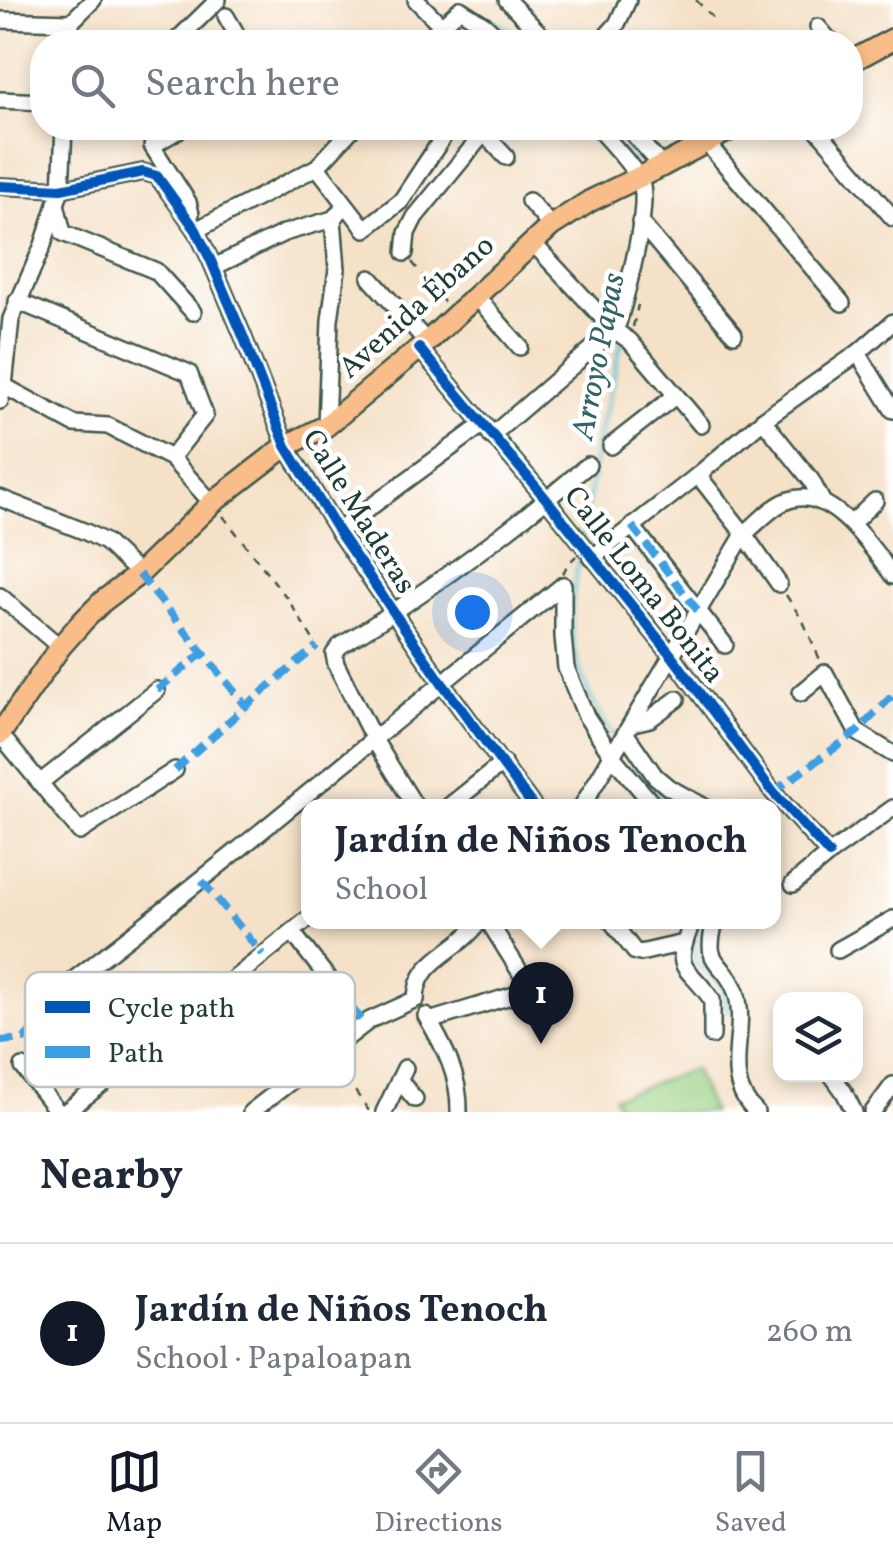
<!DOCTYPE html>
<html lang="en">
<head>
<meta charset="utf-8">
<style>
  body { margin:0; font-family:Vollkorn,serif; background:#f2f2f3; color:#1f2937 }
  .controls { position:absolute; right:30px; bottom:30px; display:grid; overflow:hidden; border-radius:20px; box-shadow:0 5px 15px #0003 }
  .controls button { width:90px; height:90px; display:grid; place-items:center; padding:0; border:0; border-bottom:2px solid #e0e1e3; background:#fff; color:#1f2937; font:50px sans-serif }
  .you { position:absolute; left:472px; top:612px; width:35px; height:35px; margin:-25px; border:8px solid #fff; border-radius:50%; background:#1a73e8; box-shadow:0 0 0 15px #1a73e833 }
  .badge { display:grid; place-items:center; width:65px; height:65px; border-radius:50%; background:#111827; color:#fff; font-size:32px; font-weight:700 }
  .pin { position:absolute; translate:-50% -82px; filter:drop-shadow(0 2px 5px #0008) }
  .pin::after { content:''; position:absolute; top:52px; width:35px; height:30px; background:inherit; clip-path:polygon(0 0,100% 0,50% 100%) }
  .popup { position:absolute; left:301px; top:799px; width:480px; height:130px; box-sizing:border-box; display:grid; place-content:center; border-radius:20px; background:#fff; filter:drop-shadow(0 2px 8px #0005); font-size:32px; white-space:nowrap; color:#747a83 }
  .popup b { font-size:38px; color:#1f2937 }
  .popup::after { content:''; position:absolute; left:50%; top:100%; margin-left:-20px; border:20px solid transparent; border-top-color:#fff }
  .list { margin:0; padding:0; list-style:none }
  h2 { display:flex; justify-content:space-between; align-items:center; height:130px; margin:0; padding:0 40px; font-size:42px }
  h2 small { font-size:32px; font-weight:400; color:#747a83 }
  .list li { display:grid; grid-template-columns:65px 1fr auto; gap:30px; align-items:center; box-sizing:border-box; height:180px; padding:0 40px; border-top:2px solid #e0e1e3 }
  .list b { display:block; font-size:38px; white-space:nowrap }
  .list p { margin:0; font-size:32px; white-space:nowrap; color:#747a83 }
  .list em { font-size:32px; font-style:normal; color:#747a83 }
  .icon { flex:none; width:55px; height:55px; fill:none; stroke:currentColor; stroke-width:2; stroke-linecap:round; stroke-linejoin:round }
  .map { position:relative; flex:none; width:893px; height:1112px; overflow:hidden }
  .search { position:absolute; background:#fff; box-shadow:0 5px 15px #0003; left:30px; right:30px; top:30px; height:110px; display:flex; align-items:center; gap:25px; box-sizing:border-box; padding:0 35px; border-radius:40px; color:#747a83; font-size:38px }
  .sheet { height:310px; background:#fff }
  nav { display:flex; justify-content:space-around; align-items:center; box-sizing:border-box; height:140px; border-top:2px solid #e0e1e3; background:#fff; font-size:28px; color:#747a83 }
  nav a { display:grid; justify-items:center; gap:5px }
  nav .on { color:#111827 }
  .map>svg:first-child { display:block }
  .green { fill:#9ad183; stroke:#5c875c; stroke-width:2.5 }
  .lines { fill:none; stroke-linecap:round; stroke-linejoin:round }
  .stream { stroke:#5bc3d7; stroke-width:4 }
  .minor-casing { stroke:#3f564a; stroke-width:20 }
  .major-casing { stroke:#3f564a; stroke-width:25 }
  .path { stroke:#3f564a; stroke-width:2.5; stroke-dasharray:8 8; stroke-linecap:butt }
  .minor { stroke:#fff; stroke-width:15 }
  .major { stroke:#f8bd88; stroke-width:20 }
  .quiet { stroke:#3c9ee2; stroke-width:8; stroke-dasharray:15 8; stroke-linecap:butt }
  .cycleway-casing { stroke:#fff; stroke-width:16 }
  .cycleway { stroke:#0057b8; stroke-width:10 }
  .labels { text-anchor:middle; stroke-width:9; stroke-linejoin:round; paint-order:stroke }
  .street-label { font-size:30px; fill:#1f3d34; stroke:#fff }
  .water-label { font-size:32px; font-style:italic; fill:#316565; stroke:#fff }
  .key { fill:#fff; stroke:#bcc5c2; stroke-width:2.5 }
  .key-label { font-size:28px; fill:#1f3d34 }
</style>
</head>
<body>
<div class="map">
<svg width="893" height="1112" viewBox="0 0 893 1112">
  <rect width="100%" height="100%" fill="#fff"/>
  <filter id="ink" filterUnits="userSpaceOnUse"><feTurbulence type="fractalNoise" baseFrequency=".01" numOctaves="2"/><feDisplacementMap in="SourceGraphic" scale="20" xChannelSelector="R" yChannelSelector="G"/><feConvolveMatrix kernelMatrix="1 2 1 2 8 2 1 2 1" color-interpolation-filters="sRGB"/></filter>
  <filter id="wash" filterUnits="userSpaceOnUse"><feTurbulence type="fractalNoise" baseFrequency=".0048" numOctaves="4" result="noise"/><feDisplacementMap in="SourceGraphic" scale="40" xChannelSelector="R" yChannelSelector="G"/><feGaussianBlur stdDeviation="2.25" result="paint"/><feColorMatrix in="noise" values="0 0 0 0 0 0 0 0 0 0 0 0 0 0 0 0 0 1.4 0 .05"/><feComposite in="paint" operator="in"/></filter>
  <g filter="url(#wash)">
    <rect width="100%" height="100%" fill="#f5e1c7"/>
    <path class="green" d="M694,1069L712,1112H621L614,1097Z"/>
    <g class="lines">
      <g class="stream">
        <path d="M484,16L514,32L525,42"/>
        <path d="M613,135L640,163"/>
        <path d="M583,537L596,450L622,340"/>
        <path d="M580,555C577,575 571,596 571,616C571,660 590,704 616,739"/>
        <path d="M621,746C641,773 653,804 689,805"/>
        <path d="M700,922L696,935V962L723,986L727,1010"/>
      </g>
    </g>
  </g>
  <g filter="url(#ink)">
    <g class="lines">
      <g class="minor-casing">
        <g id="minor">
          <path d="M416,0L442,26"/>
          <path d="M507,0L548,42"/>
          <path d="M226,16L241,42"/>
          <path d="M0,20L71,22"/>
          <path d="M818,27L831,42"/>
          <path d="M69,42L71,22L93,0"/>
          <path d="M175,42L218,0"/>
          <path d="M424,42L460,9L485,25L503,42"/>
          <path d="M601,42L617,24L628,0"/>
          <path d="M0,100L42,102"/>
          <path d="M182,128L152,146L188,202L191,214"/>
          <path d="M479,128L506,157"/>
          <path d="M628,128L662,166"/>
          <path d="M816,128L893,218"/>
          <path d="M706,142L842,303"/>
          <path d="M317,167L365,229L401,201L449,128"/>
          <path d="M0,186L61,189L143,172L157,176L196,230L211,261L243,336L286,446L338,531L442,683L533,806"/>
          <path d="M529,201L551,226"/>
          <path d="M56,204L63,233L156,271L193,312"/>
          <path d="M640,222L734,334"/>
          <path d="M196,230L317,167L353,128"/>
          <path d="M532,242L614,330L630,341L701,425"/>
          <path d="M405,253L407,233L415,217L484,133"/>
          <path d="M214,267L284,233L333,219"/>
          <path d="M370,278L427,342"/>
          <path d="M476,296L520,347"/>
          <path d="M17,301L189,373L205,415L171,458"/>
          <path d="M419,348L547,500L672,656L773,792L829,854"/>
          <path d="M858,353L893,410"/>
          <path d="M4,386L74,424L108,426L171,458L212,503"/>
          <path d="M0,401L4,386L11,319L43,245L61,189L64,128"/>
          <path d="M763,420L811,480L823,503"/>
          <path d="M326,426L330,320L337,269L333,219L345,206"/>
          <path d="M491,436L614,330L618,323C626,296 650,207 641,183C634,166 610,143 598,128"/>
          <path d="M611,446L675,396"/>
          <path d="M698,475L744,534L779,584"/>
          <path d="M0,498L86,532L105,542L139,574"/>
          <path d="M852,523L875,501"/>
          <path d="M632,526L725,645"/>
          <path d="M338,531L482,425"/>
          <path d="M592,558L698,475L763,420L858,353L893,322"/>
          <path d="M563,585V636L566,668L586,716L613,757L654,806"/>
          <path d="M0,596L60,647"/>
          <path d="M801,693L825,673L857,732L893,754"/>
          <path d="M633,723L650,719L677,699"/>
          <path d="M0,734L80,832L175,770"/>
          <path d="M626,734L655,776L668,787L703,806"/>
          <path d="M41,782L157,690"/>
          <path d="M415,806L373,738L336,664L334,654L340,646C427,593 510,531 588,465"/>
          <path d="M449,806L503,763"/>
          <path d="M582,806L744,534C758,523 772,506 789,500C831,485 872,548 893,576"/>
          <path d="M793,884L829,854L893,808"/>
          <path d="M612,922L635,952L640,953L684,943"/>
          <path d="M692,922C672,974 685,961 712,1000V1036"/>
          <path d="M715,922C702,969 724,958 736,992C749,1032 719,1078 756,1112"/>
          <path d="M292,932L337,990"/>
          <path d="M838,950L893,919"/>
          <path d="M72,981C239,853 399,717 563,585"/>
          <path d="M416,999C417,958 458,953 479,922"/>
          <path d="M426,1016C444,1046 460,1076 459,1112"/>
          <path d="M429,1021L527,991L530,988L489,922"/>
          <path d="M23,1067L58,1112"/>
          <path d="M831,1074L844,1092L854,1112"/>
          <path d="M399,1080L415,1099"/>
          <path d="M65,1112L116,1074L308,919"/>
          <path d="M251,1112L370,1020L416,999"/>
          <path d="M384,1112L405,1068"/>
          <path d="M873,1112L893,1085"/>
        </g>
      </g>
      <g class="major-casing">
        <g id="major">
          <path d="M850,62L893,39"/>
          <path d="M0,734L60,647L83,621L103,601L139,574L212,503L286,446L326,426L427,342L551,226L590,201L662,166L733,128"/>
        </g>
      </g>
      <g class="path">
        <path d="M696,0L716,21"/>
        <path d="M412,262L444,302"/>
        <path d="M633,327L638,305"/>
        <path d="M223,516L287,598L317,646"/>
        <path d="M563,574L567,565L576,556"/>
        <path d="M786,595L803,621L821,662"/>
        <path d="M346,1078L369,1111"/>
      </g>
      <use href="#minor" class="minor"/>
      <use href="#major" class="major"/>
      <g class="quiet">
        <path d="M632,526L698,611"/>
        <path d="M139,574L246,706"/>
        <path d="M157,690L204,652"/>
        <path d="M175,770L246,706L317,646"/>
        <path d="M773,792L857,732L893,695"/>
        <path d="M202,881L263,955"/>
        <path d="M337,990L365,1024"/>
        <path d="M0,1041L24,1039L51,1014L72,981"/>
      </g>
      <g class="cycleway-casing">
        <g id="cycleway">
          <path d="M0,186L61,189L143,172L157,176L196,230L211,261L243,336L286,446L338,531L442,683L533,806"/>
          <path d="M419,348L547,500L672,656L773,792L829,854"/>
        </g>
      </g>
      <use href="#cycleway" class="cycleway"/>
    </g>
  </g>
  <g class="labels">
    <g class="street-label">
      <text transform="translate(416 306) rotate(-42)" y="10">Avenida Ébano</text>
      <text transform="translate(360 511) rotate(58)" y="10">Calle Maderas</text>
      <text transform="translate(645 584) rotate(52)" y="10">Calle Loma Bonita</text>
    </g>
    <g class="water-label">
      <text transform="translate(597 356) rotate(-79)" y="11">Arroyo Papas</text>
    </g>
  </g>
  <rect x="25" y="972" width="330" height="115" rx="15" class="key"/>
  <rect x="45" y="1001" width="45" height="12" fill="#0057b8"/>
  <rect x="45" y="1046" width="45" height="12" fill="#3c9ee2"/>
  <g class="key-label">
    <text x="108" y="1017">Cycle path</text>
    <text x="108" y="1062">Path</text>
  </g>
</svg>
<div class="controls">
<button><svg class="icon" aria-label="layers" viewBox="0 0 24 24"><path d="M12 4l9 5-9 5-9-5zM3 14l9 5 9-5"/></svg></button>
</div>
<div class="you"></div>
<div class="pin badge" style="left:541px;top:1044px">1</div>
<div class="popup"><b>Jardín de Niños Tenoch</b>School</div>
<div class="search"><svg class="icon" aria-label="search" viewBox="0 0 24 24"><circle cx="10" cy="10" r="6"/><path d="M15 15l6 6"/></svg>Search here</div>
</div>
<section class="sheet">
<h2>Nearby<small></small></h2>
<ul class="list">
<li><span class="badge">1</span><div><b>Jardín de Niños Tenoch</b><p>School · Papaloapan</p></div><em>260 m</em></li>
</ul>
</section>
<nav>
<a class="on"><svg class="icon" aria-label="map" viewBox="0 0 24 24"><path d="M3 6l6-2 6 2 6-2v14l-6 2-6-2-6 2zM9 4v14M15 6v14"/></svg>Map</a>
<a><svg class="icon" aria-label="directions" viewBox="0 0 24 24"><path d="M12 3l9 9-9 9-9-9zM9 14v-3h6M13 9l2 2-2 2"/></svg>Directions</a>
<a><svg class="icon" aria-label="saved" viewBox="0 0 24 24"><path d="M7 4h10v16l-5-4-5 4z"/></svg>Saved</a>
</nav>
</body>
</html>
